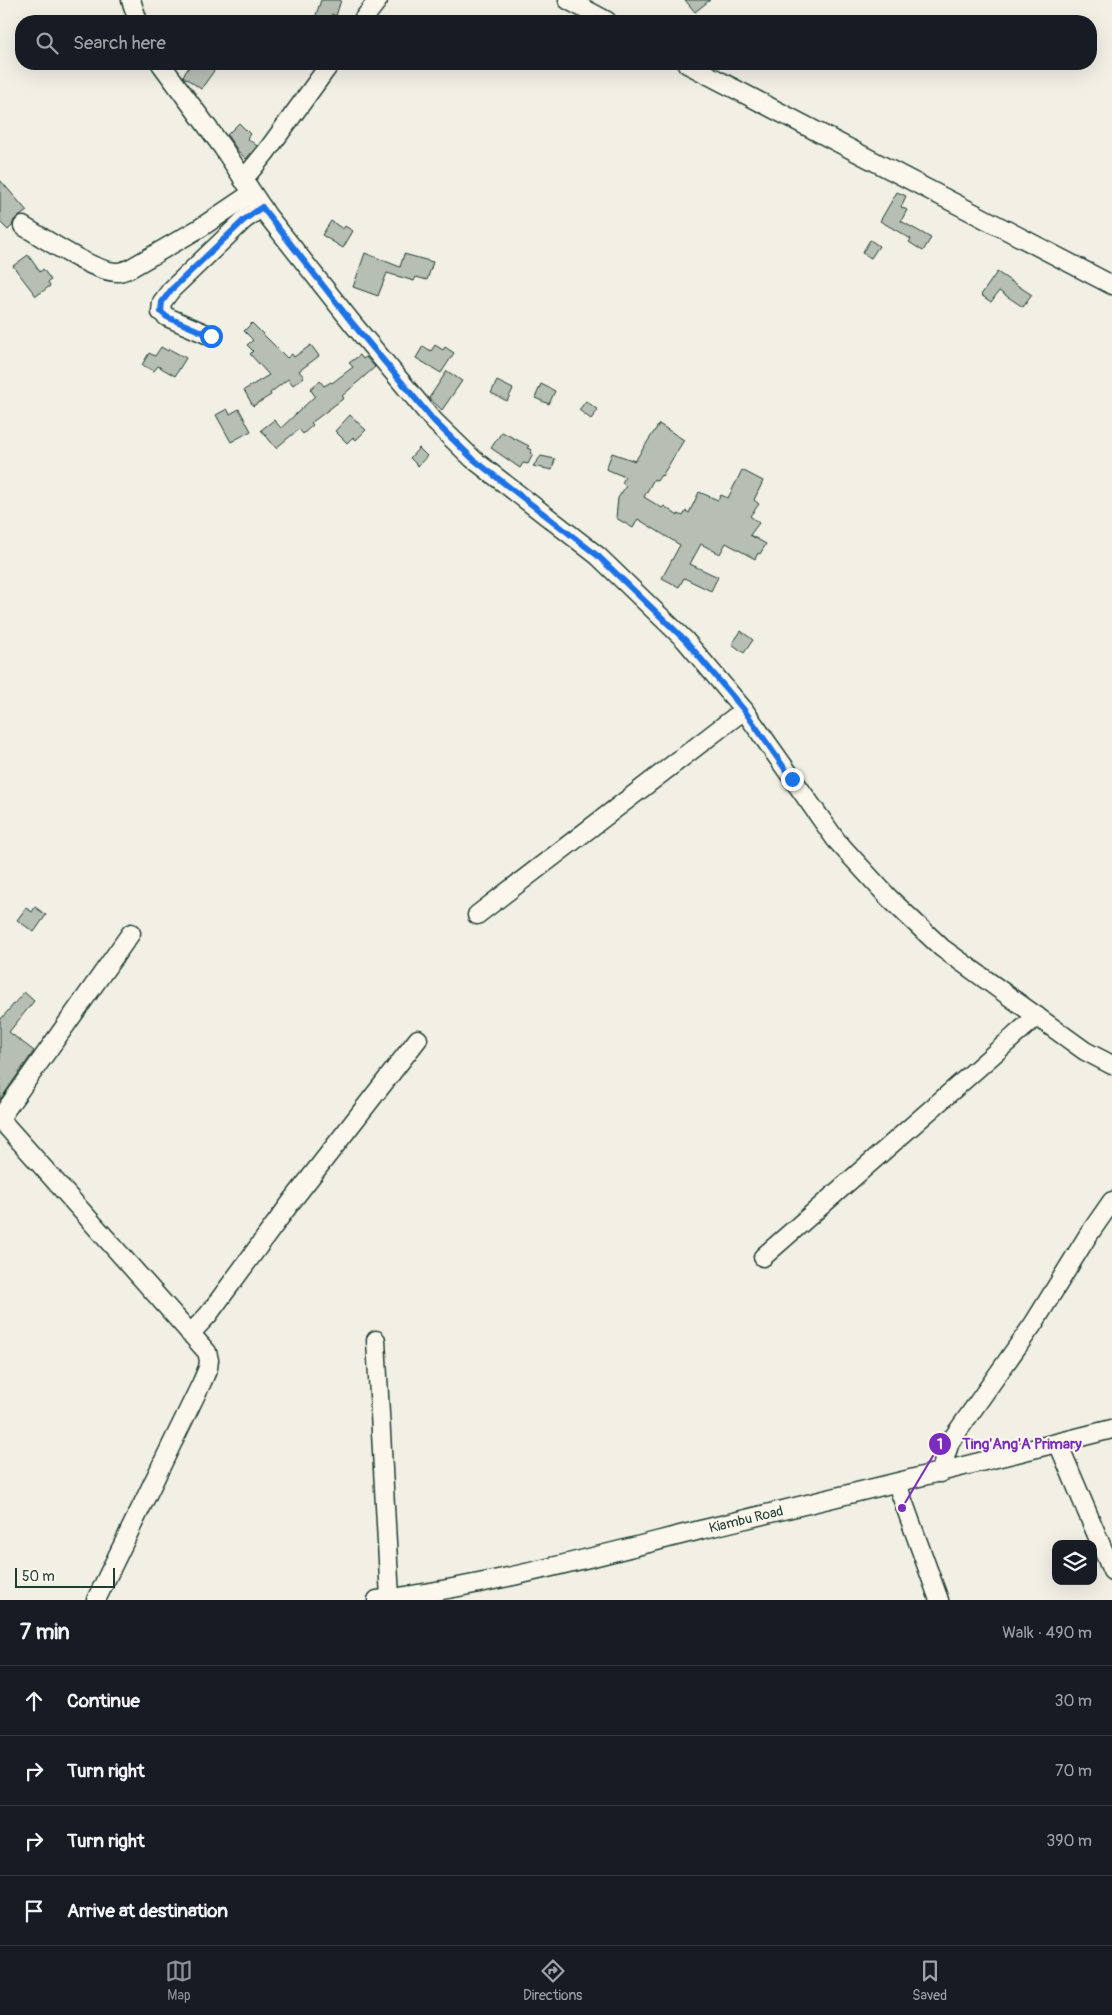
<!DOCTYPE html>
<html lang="en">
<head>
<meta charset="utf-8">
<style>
  body { margin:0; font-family:Pangolin,sans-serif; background:#20242c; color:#f1f3f6 }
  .controls { position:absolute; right:15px; bottom:15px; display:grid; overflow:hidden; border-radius:10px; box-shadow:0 5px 20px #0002 }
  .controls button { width:45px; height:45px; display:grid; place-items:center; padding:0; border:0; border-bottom:1px solid #363941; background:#171b24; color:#f1f3f6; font:25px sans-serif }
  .scale { position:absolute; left:15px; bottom:12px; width:100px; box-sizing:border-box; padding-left:5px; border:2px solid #1f3d34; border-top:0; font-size:14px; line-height:18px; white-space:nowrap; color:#1f3d34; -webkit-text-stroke:4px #fbf7ec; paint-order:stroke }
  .stop { position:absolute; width:15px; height:15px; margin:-11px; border:4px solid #1a73e8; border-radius:50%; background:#fff }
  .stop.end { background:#1a73e8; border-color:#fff; box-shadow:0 1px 5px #0008 }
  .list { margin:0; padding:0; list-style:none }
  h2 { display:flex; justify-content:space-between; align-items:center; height:65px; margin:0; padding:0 20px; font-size:21px }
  h2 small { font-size:16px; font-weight:400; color:#9ea1a6 }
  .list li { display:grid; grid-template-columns:32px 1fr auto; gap:15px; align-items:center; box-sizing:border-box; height:70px; padding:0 20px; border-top:1px solid #363941 }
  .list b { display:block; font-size:19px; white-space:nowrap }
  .list em { font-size:16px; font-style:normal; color:#9ea1a6 }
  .icon { flex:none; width:28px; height:28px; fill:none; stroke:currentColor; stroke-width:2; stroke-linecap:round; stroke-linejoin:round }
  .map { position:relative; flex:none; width:1112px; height:1600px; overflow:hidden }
  .search { position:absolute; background:#171b24; box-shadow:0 5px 20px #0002; left:15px; right:15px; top:15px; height:55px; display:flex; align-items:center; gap:12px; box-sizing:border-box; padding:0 18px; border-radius:20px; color:#9ea1a6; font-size:19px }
  .sheet { height:345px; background:#171b24 }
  nav { display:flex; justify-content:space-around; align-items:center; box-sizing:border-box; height:70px; border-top:1px solid #363941; background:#171b24; font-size:14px; color:#9ea1a6 }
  nav a { display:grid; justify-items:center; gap:2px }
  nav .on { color:#8c9099 }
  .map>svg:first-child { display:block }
  .building { fill:#b7beb3; stroke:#1f3d34 }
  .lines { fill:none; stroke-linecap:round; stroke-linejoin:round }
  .minor-casing { stroke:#1f3d34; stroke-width:21 }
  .minor { stroke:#fbf7ec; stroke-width:18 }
  .route { stroke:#1a73e8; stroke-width:6 }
  .labels { text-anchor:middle; stroke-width:4; stroke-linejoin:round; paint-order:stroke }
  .street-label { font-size:14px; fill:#1f3d34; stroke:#fbf7ec }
  .leader { fill:none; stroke:#7b2cbf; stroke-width:2 }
  .callout-dot { fill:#7b2cbf; stroke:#fbf7ec; stroke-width:2 }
  .mark-label { font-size:15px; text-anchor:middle; font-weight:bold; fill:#fff }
  .callout-label { font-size:15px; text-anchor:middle; font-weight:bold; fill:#7b2cbf; stroke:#fbf7ec; stroke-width:4; stroke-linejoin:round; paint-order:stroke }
</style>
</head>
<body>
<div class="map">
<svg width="1112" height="1600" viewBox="0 0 1112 1600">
  <rect width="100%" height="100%" fill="#f2f0e5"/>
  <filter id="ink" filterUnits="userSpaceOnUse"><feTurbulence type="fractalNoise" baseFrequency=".02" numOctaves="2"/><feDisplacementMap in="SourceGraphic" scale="10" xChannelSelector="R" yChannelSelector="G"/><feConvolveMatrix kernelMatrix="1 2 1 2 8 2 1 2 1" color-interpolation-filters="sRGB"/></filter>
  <g filter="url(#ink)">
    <g class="building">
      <path d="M321,0H341L336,16L332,14L329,21H314Z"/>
      <path d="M685,0H710L695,12Z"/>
      <path d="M191,64H219L201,89L183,76Z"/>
      <path d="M239,123L250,134L247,138L257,146L246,159L238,151L227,135Z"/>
      <path d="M0,180L27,211L14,220L12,226L8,230L0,222Z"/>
      <path d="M897,192L906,196L901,207L907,210L901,221L931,238L923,251L909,242L911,239L880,221Z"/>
      <path d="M331,221L343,229L345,226L353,231L343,248L322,235Z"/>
      <path d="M870,240L879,246L871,258L862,253Z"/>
      <path d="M365,253L400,267L404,254L433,262L427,280L416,277L414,281L387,273L378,296L353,287Z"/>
      <path d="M28,255L40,272L43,269L51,280L48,282L50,286L36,296L13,266Z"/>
      <path d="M997,272L1032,295L1023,307L999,291L991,302L981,295Z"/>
      <path d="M252,323L287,358L292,354L294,357L311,345L319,356L299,371L304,377L293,385L288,379L270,393L271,395L253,406L244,390L269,375L250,354L253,351L247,345L253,340L244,331Z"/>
      <path d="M435,345L443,350L445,347L454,353L441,373L416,358L423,346L431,351Z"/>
      <path d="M161,347L168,351L169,349L186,358L175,376L158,366L154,371L142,365L149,353L155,356Z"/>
      <path d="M360,355L363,359L366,357L375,367L342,396L344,398L311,423L313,425L303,434L299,429L276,448L261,430L274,420L281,428L315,396L310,389L320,381L324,386L331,382L332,383L353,367L349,363Z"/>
      <path d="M447,371L462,381L442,410L429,398Z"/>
      <path d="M497,381L513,389L507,401L491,393Z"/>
      <path d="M541,384L555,391L549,404L535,398Z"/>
      <path d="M586,401L598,410L591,419L579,410Z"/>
      <path d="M227,409L230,414L239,409L251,431L231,442L216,415Z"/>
      <path d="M350,415L366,430L356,440L353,437L347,443L335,431Z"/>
      <path d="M659,424L684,440L662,476L661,475L657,481L654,479L644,497L662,508L664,506L678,516V514L683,516L686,511L689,513L699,492L718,500L721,495L728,498L742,470L763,481L754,500L759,504L750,516L759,523L750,535L766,544L760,554L758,553L755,559L726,543L720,554L701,544L690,564L718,577L711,591L684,578L679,587L662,578L680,545L638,519L633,528L616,518L618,498L626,486L622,483L625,477L606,469L612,453L635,461Z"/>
      <path d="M502,432L529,446L527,448L532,450L530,453L533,454L528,464L523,463L520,468L491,448Z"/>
      <path d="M419,448L427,456L418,466L410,458Z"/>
      <path d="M541,456L555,459L552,470L533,466Z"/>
      <path d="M741,631L753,640L744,653L732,644Z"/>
      <path d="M35,907L46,915L34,932L17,920L26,908L32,912Z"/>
      <path d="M24,992L34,1001L9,1032L34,1051L0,1100V1018L1,1019Z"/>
    </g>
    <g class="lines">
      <g class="minor-casing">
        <g id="minor">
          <path d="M131,0L138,21"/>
          <path d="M568,0L607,21"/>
          <path d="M362,21L378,0"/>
          <path d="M161,64L223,148L267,215L353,324L434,421L473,459L598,556L685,640L744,710L836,840L889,898L942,948L1085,1051L1112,1065"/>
          <path d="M687,64L1112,285"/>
          <path d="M243,180L266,152L330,64"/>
          <path d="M23,226C44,238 95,273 118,272C121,272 125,270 129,269L200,228L252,193"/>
          <path d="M211,336L167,317L161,312L162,302L171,290L244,220L262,207"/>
          <path d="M477,915L744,710"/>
          <path d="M0,1118L131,933"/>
          <path d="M0,1119L207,1352L209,1360L208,1368L202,1382L96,1600"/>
          <path d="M763,1257L1037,1016"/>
          <path d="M190,1334L208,1315L292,1201L418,1039"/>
          <path d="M376,1340L390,1598"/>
          <path d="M1058,1443L1112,1571"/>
          <path d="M940,1473L950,1442L1034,1323L1087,1237L1112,1201"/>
          <path d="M897,1484L939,1600"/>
          <path id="s1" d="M377,1600C487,1586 593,1557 700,1530C837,1497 975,1464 1112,1429"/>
        </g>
      </g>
      <use href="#minor" class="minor"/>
    </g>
  </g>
  <g class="lines" filter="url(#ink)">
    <path class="route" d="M211,336L167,317L161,312L162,302L171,290L244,220L262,207L353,324L434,421L473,459L598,556L685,640L744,710L792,779"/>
  </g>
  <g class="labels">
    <g class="street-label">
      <text dy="5" stroke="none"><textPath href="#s1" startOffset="378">Kiambu Road</textPath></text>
    </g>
  </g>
  <path class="leader" d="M902 1508L940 1444"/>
  <g class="callout-dot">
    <circle cx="902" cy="1508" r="5"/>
    <circle cx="940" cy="1444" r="12"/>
  </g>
  <g class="mark-label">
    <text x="940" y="1449">1</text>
  </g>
  <g class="callout-label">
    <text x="1022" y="1449">Ting'Ang'A Primary</text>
  </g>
</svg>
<div class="controls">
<button><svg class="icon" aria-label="layers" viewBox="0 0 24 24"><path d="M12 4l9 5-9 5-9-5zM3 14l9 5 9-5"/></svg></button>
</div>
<div class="scale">50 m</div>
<div class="stop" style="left:211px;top:336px"></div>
<div class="stop end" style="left:792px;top:779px"></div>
<div class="search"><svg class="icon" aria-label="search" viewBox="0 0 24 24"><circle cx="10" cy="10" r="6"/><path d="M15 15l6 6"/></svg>Search here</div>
</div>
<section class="sheet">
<h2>7 min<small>Walk · 490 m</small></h2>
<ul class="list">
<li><svg class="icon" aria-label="ahead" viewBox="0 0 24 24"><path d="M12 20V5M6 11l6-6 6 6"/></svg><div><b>Continue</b></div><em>30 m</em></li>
<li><svg class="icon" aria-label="right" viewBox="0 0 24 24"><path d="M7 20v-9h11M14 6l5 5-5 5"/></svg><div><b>Turn right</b></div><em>70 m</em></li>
<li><svg class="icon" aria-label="right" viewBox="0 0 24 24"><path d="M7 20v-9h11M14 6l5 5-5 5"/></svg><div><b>Turn right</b></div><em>390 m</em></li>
<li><svg class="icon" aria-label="arrive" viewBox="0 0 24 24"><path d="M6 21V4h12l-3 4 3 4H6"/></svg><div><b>Arrive at destination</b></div></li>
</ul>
</section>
<nav>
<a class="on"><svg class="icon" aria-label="map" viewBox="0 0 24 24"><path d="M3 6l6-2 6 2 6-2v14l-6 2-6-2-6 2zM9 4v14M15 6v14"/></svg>Map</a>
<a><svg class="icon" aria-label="directions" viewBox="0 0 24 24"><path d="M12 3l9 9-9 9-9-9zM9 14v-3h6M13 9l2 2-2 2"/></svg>Directions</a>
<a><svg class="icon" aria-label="saved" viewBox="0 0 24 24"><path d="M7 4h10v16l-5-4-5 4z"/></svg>Saved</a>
</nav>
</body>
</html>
